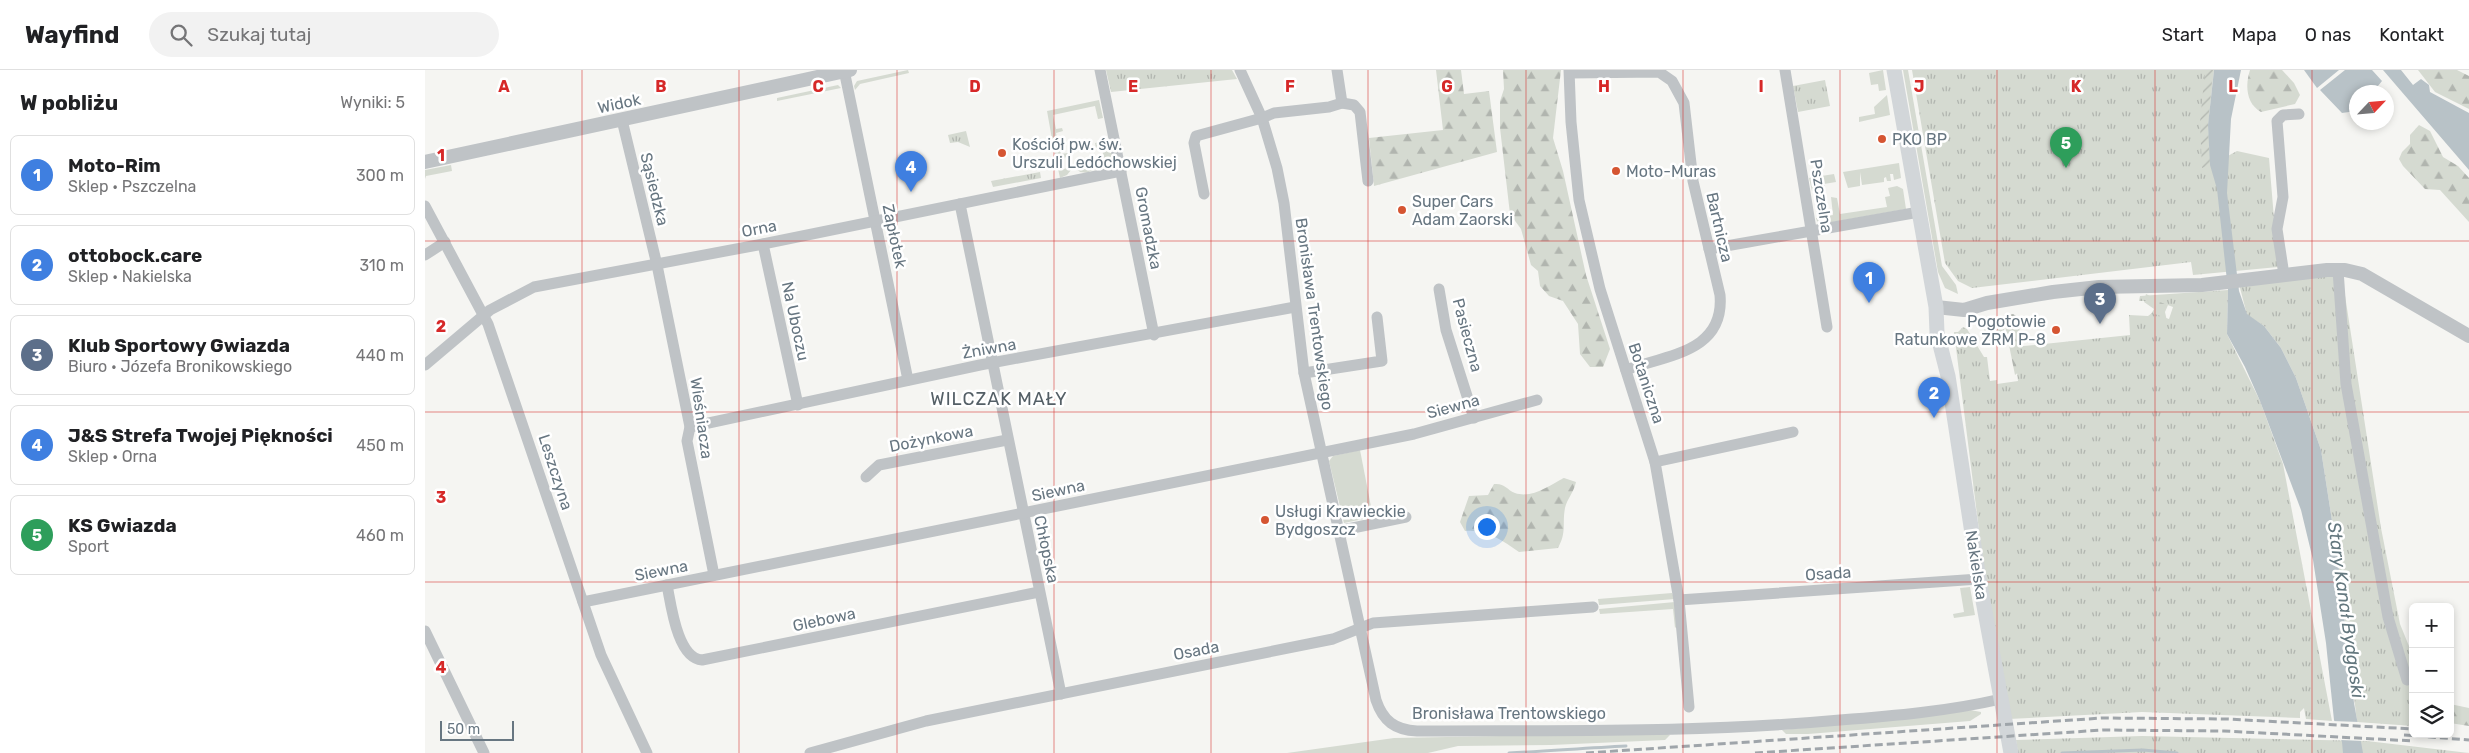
<!DOCTYPE html>
<html lang="pl">
<head>
<meta charset="utf-8">
<style>
  body { margin:0; font-family:Rubik,sans-serif; background:#f2f2f2; color:#202124 }
  .controls { position:absolute; right:15px; bottom:15px; display:grid; overflow:hidden; border-radius:8px; box-shadow:0 2px 8px #0003 }
  .controls button { width:45px; height:45px; display:grid; place-items:center; padding:0; border:0; border-bottom:1px solid #e0e0e0; background:#fff; color:#202124; font:25px sans-serif }
  .compass { position:absolute; left:1924px; top:15px; width:45px; height:45px; border-radius:50%; background:#fff; box-shadow:0 2px 8px #0003; rotate:64deg }
  .scale { position:absolute; left:15px; bottom:12px; width:74px; box-sizing:border-box; padding-left:5px; border:2px solid #677681; border-top:0; font-size:14px; line-height:18px; white-space:nowrap; color:#677681; -webkit-text-stroke:4px #fff; paint-order:stroke }
  .you { position:absolute; left:1061px; top:456px; width:18px; height:18px; margin:-12px; border:4px solid #fff; border-radius:50%; background:#1a73e8; box-shadow:0 0 0 8px #1a73e833 }
  .badge { display:grid; place-items:center; width:32px; height:32px; border-radius:50%; background:#111827; color:#fff; font-size:16px; font-weight:700 }
  .pin { position:absolute; translate:-50% -41px; filter:drop-shadow(0 1px 2px #0008) }
  .pin::after { content:''; position:absolute; top:26px; width:18px; height:15px; background:inherit; clip-path:polygon(0 0,100% 0,50% 100%) }
  .list { margin:0; padding:0; list-style:none }
  h2 { display:flex; justify-content:space-between; align-items:center; height:65px; margin:0; padding:0 20px; font-size:21px }
  h2 small { font-size:16px; font-weight:400; color:#757577 }
  .list li { display:grid; grid-template-columns:32px 1fr auto; gap:15px; align-items:center; box-sizing:border-box; height:80px; margin:0 10px 10px; padding:0 10px; border:1px solid #e0e0e0; border-radius:8px }
  .list b { display:block; font-size:19px; white-space:nowrap }
  .list p { margin:0; font-size:16px; white-space:nowrap; color:#757577 }
  .list em { font-size:16px; font-style:normal; color:#757577 }
  .icon { flex:none; width:28px; height:28px; fill:none; stroke:currentColor; stroke-width:2; stroke-linecap:round; stroke-linejoin:round }
  .map { position:relative; flex:none; width:2044px; height:683px; overflow:hidden }
  header { display:flex; align-items:center; gap:30px; box-sizing:border-box; height:70px; padding:0 25px; background:#fff; border-bottom:1px solid #e0e0e0 }
  header strong { font-size:24px }
  nav { display:flex; gap:28px; margin-inline-start:auto; font-size:18px }
  .search { width:350px; height:45px; background:#f2f2f2; display:flex; align-items:center; gap:12px; box-sizing:border-box; padding:0 18px; border-radius:28px; color:#757577; font-size:19px }
  main { display:flex }
  aside { flex:1; background:#fff }
  .map>svg:first-child { display:block }
  .grass { fill:#d5dad1 }
  .forest { fill:url(#forest-firs) }
  .park { fill:url(#park-tufts) }
  .garden { fill:url(#garden-furrows) }
  .water { fill:#b8c2c7 }
  .pier { fill:#f5f5f2 }
  .lines { fill:none; stroke-linecap:round; stroke-linejoin:round }
  .stream { stroke:#b8c2c7; stroke-width:3 }
  .minor { stroke:#bfc3c6; stroke-width:11 }
  .tertiary { stroke:#bfc3c6; stroke-width:14 }
  .secondary { stroke:#d2d6d9; stroke-width:15 }
  .rail { stroke:#9fa5aa; stroke-width:3; stroke-dasharray:8 4; stroke-linecap:butt }
  .grid { fill:none; stroke:#d62828; stroke-width:1; stroke-opacity:0.55 }
  .poi-dot { fill:#d55532; stroke:#fff; stroke-width:2 }
  .labels { text-anchor:middle; stroke-width:5; stroke-linejoin:round; paint-order:stroke }
  .street-label { font-size:16px; fill:#677681; stroke:#fff }
  .poi-label { font-size:16px; fill:#677681; stroke:#fff; text-anchor:start }
  .neighbourhood-label { font-size:18px; letter-spacing:1px; fill:#545f66; stroke:#fff }
  .water-label { font-size:18px; font-style:italic; fill:#63777e; stroke:#fff }
  .grid-label { font-size:16px; text-anchor:middle; font-weight:bold; fill:#d62828; stroke:#fff; stroke-width:5; stroke-linejoin:round; paint-order:stroke }
</style>
</head>
<body>
<header>
<strong>Wayfind</strong>
<div class="search"><svg class="icon" aria-label="search" viewBox="0 0 24 24"><circle cx="10" cy="10" r="6"/><path d="M15 15l6 6"/></svg>Szukaj tutaj</div>
<nav><a>Start</a><a>Mapa</a><a>O nas</a><a>Kontakt</a></nav>
</header>
<main>
<aside>
<h2>W pobliżu<small>Wyniki: 5</small></h2>
<ul class="list">
<li><span class="badge" style="background:#3f7fe0">1</span><div><b>Moto-Rim</b><p>Sklep · Pszczelna</p></div><em>300 m</em></li>
<li><span class="badge" style="background:#3f7fe0">2</span><div><b>ottobock.care</b><p>Sklep · Nakielska</p></div><em>310 m</em></li>
<li><span class="badge" style="background:#5c6f8a">3</span><div><b>Klub Sportowy Gwiazda</b><p>Biuro · Józefa Bronikowskiego</p></div><em>440 m</em></li>
<li><span class="badge" style="background:#3f7fe0">4</span><div><b>J&amp;S Strefa Twojej Piękności</b><p>Sklep · Orna</p></div><em>450 m</em></li>
<li><span class="badge" style="background:#2e9e5b">5</span><div><b>KS Gwiazda</b><p>Sport</p></div><em>460 m</em></li>
</ul>
</aside>
<div class="map">
<svg width="2044" height="683" viewBox="0 0 2044 683">
  <defs>
    <pattern id="forest-firs" width="22" height="20" patternUnits="userSpaceOnUse" patternTransform="scale(1.25)"><rect width="22" height="20" fill="#d5dad1"/><path d="M5 1l3.5 6h-7zM16 11l3.5 6h-7z" fill="#b1b5af"/></pattern>
    <pattern id="park-tufts" width="24" height="20" patternUnits="userSpaceOnUse" patternTransform="scale(1.25)"><rect width="24" height="20" fill="#d5dad1"/><path d="M3 7l-1-3M5 7V3M7 7l1-3M15 17l-1-3M17 17v-4M19 17l1-3" fill="none" stroke="#b1b5af"/></pattern>
    <pattern id="garden-furrows" width="10" height="10" patternUnits="userSpaceOnUse" patternTransform="scale(1.25)"><rect width="10" height="10" fill="#d5dad1"/><path d="M-1 1l2-2M0 10L10 0M9 11l2-2" fill="none" stroke="#b1b5af"/></pattern>
  </defs>
  <rect width="100%" height="100%" fill="#f5f5f2"/>
  <g class="grass">
    <path d="M483,0L484,3L435,14L430,20L429,16L432,11Z"/>
    <path d="M1458,0L1461,20L1454,21L1453,14L1446,15L1444,3Z"/>
    <path d="M1478,0H1483L1517,196L1531,215L1533,224L1520,218L1513,202Z"/>
    <path d="M413,15L416,18L352,31V28Z"/>
    <path d="M1462,25L1465,45L1434,52V47L1450,44L1449,37Z"/>
    <path d="M674,30L678,48L673,49L670,36L628,45L631,59L637,58L638,61L631,63L632,68L627,69L622,41Z"/>
    <path d="M679,71L680,78H684L685,83H687L689,96L681,100L679,98L665,101L663,103L655,102L653,100L680,94L677,78H671L670,73Z"/>
    <path d="M634,74L636,84L643,83V87L637,88L639,99L645,97L646,100L642,105L635,108L628,75Z"/>
    <path d="M1474,93L1476,108L1469,110L1468,104H1465L1466,111H1462L1461,107L1459,108V112L1437,115L1435,102V116L1423,118L1418,102Z"/>
    <path d="M26,95L27,101L1,106L0,109V100Z"/>
    <path d="M1409,104L1411,112L1399,114L1401,121L1390,123L1387,121L1384,108Z"/>
    <path d="M1472,116L1478,119L1481,139L1397,154L1392,151L1391,148L1408,145L1406,127L1412,128L1415,144L1462,137L1460,127L1465,126L1463,118Z"/>
    <path d="M935,380L948,447L919,453L904,391L908,386Z"/>
    <path d="M1545,517L1550,545L1529,548L1528,544L1539,542L1535,518Z"/>
    <path d="M1247,523L1250,529L1174,535L1173,529Z"/>
    <path d="M1250,532L1252,556L1250,558L1248,539L1175,544L1174,539Z"/>
    <path d="M1545,640L1556,642V644L1545,651L1383,664H1361L1357,660Z"/>
    <path d="M1240,663L1245,665L1240,670L1126,675L1033,676L1003,683H862L969,668Z"/>
  </g>
  <g class="forest">
    <path d="M1011,0H1036L1039,24L1064,21L1072,82L949,116L944,68L1018,60Z"/>
    <path d="M1078,0H1136L1128,68L1138,101L1161,205L1185,279L1178,297H1165L1155,284L1153,254L1138,231L1124,226L1115,216L1113,201L1106,195L1096,159L1085,144L1075,58V31L1079,19Z"/>
    <path d="M1825,0H1857L1869,13L1875,25L1870,34L1836,42C1821,34 1820,15 1825,0Z"/>
    <path d="M1993,0H2032L2044,6V39L2010,22Z"/>
    <path d="M1994,55L2005,61L2018,87L2033,96L2044,108V152L2015,120L2000,119L1978,96L1974,89L1977,82L1985,74V65Z"/>
    <path d="M1721,224L1743,235L1740,242L1742,251L1725,246L1729,239L1719,232Z"/>
    <path d="M1588,244L1593,247L1596,273L1598,276H1602L1595,301L1590,305L1580,255L1578,265L1570,270L1566,268L1567,259L1565,258L1564,273L1561,274L1559,260L1571,248Z"/>
    <path d="M1139,408L1151,412C1149,422 1142,429 1140,438C1137,454 1142,462 1133,478L1094,482C1077,470 1061,459 1040,461L1035,452L1044,426L1063,425L1069,414C1080,413 1081,419 1090,423C1107,429 1125,415 1139,408Z"/>
    <path d="M2025,634L2044,638V656L2025,653Z"/>
  </g>
  <g class="park">
    <path d="M681,0H807L812,9L686,22Z"/>
    <path d="M1487,0H1789L1783,55L1786,95L1812,81L1844,88L1853,197L1768,205L1766,192L1547,218L1533,211L1520,193Z"/>
    <path d="M1400,10L1405,36L1373,42L1368,16Z"/>
    <path d="M541,61L545,77L533,72L525,73L523,65Z"/>
    <path d="M615,102L616,108L568,117L566,111Z"/>
    <path d="M1908,200L1919,219L1956,458L1975,554L1988,586V656L1932,652L1912,483L1896,380L1871,308L1856,278L1839,256L1822,245L1813,210Z"/>
    <path d="M1803,220L1802,264L1835,331L1858,394L1907,651L1881,649L1879,638L1875,642V648L1717,642L1584,649L1558,492L1529,262H1533L1538,257L1542,259L1559,287H1562L1565,311L1572,310V314L1593,311L1589,277L1705,265L1704,245L1723,246L1727,243L1744,249L1748,237L1732,231H1714L1715,226Z"/>
    <path d="M1717,666L1942,671L2044,683H1593L1591,670Z"/>
  </g>
  <path class="garden" d="M1780,0H1788L1783,55L1785,95L1777,98L1775,53Z"/>
  <g class="water">
    <path d="M1789,0H1816L1806,49L1802,123L1814,221L1822,244L1839,256L1856,278L1871,308L1896,380L1912,483L1929,633L1938,683H1918L1917,672L1909,650L1901,573L1888,490L1876,440L1835,331L1820,297L1802,264L1803,220L1792,119L1785,95L1783,55Z"/>
    <path d="M1879,0H1914L1892,18Z"/>
    <path d="M1920,0H1947L1957,11L1948,22H1932L1931,41L1917,43L1895,20Z"/>
    <path d="M1958,0H1976L1988,15L1996,9L2004,15L2005,22L2044,43V100Z"/>
  </g>
  <path class="pier" d="M1907,651L1934,652L1938,671L1916,670Z"/>
  <g class="lines">
    <g class="stream">
      <path d="M1084,683C1124,681 1161,678 1201,676"/>
      <path d="M1637,683L1718,680L1752,683"/>
    </g>
    <g class="minor">
      <path d="M419,0L483,310"/>
      <path d="M675,0L729,265"/>
      <path d="M815,0L837,48L852,98L859,133L879,303L951,630C958,651 970,660 992,661C1133,660 1275,663 1415,650C1469,646 1524,641 1576,629"/>
      <path d="M912,0L917,33"/>
      <path d="M1144,0L1146,52L1154,130L1175,219L1230,392L1254,530L1264,637"/>
      <path d="M1360,0L1402,257"/>
      <path d="M1145,3L1234,2L1247,11L1259,33L1268,111L1295,225C1300,282 1242,285 1201,300"/>
      <path d="M197,50L232,195L265,357L262,371L289,505"/>
      <path d="M779,124L769,73L771,66L837,48L849,43L904,37L917,33L929,35L935,42L943,111"/>
      <path d="M535,134L636,624"/>
      <path d="M0,136L63,254L176,585L222,683"/>
      <path d="M338,174L373,335"/>
      <path d="M1284,179L1494,142"/>
      <path d="M0,185L20,172"/>
      <path d="M1913,200L1921,314L1963,547L1982,610"/>
      <path d="M1859,205L1852,159L1858,127L1852,51L1858,45L1874,44"/>
      <path d="M1014,219L1021,260L1049,348"/>
      <path d="M0,295L65,240L109,217L338,174L696,101"/>
      <path d="M879,303L957,291L952,247"/>
      <path d="M265,357L555,295L870,237"/>
      <path d="M1230,392L1368,362"/>
      <path d="M441,407L454,395L582,370"/>
      <path d="M913,461L981,447"/>
      <path d="M242,515C246,534 252,588 277,590L614,522"/>
      <path d="M1254,530L1554,509"/>
      <path d="M158,532L989,364L1112,330"/>
      <path d="M0,561L59,683"/>
      <path d="M385,683L501,651L908,569L948,553L1168,537"/>
    </g>
    <g class="tertiary">
      <path d="M0,92L425,0"/>
      <path d="M1511,237L1539,240L1562,233L1628,222L1674,217L1777,215L1902,200H1920L1937,204L2044,266"/>
    </g>
    <path class="secondary" d="M1469,0L1511,237L1512,263L1523,306L1554,509L1586,683"/>
    <g class="rail">
      <path d="M1979,665L2044,670"/>
      <path d="M1161,683L1677,648L1802,649L1988,659"/>
      <path d="M1330,683L1678,660L1799,661L1989,671"/>
    </g>
  </g>
  <path class="grid" d="M157,0V683M314,0V683M472,0V683M629,0V683M786,0V683M943,0V683M1101,0V683M1258,0V683M1415,0V683M1572,0V683M1730,0V683M1887,0V683M0,171H2044M0,342H2044M0,512H2044"/>
  <g class="poi-dot">
    <circle cx="1457" cy="69" r="5"/>
    <circle cx="577" cy="83" r="5"/>
    <circle cx="1191" cy="101" r="5"/>
    <circle cx="977" cy="140" r="5"/>
    <circle cx="1631" cy="260" r="5"/>
    <circle cx="840" cy="450" r="5"/>
  </g>
  <g class="labels">
    <g class="street-label">
      <text transform="translate(194 33) rotate(-12)" y="6">Widok</text>
      <text transform="translate(230 119) rotate(76)" y="6">Sąsiedzka</text>
      <text transform="translate(1397 126) rotate(81)" y="6">Pszczelna</text>
      <text transform="translate(1295 157) rotate(77)" y="6">Bartnicza</text>
      <text transform="translate(334 158) rotate(-11)" y="6">Orna</text>
      <text transform="translate(724 158) rotate(79)" y="6">Gromadzka</text>
      <text transform="translate(470 166) rotate(78)" y="6">Zapłotek</text>
      <text transform="translate(890 244) rotate(82)" y="6">Bronisława Trentowskiego</text>
      <text transform="translate(371 251) rotate(78)" y="6">Na Uboczu</text>
      <text transform="translate(1043 265) rotate(75)" y="6">Pasieczna</text>
      <text transform="translate(564 278) rotate(-10)" y="6">Żniwna</text>
      <text transform="translate(1222 313) rotate(72)" y="6">Botaniczna</text>
      <text transform="translate(1028 336) rotate(-15)" y="6">Siewna</text>
      <text transform="translate(277 348) rotate(82)" y="6">Wieśniacza</text>
      <text transform="translate(506 368) rotate(-11)" y="6">Dożynkowa</text>
      <text transform="translate(131 402) rotate(72)" y="6">Leszczyna</text>
      <text transform="translate(633 420) rotate(-12)" y="6">Siewna</text>
      <text transform="translate(622 479) rotate(78)" y="6">Chłopska</text>
      <text transform="translate(1552 495) rotate(81)" y="6">Nakielska</text>
      <text transform="translate(236 500) rotate(-11)" y="6">Siewna</text>
      <text transform="translate(1403 503) rotate(-4)" y="6">Osada</text>
      <text transform="translate(399 549) rotate(-12)" y="6">Glebowa</text>
      <text transform="translate(771 580) rotate(-11)" y="6">Osada</text>
      <text x="1084" y="649">Bronisława Trentowskiego</text>
    </g>
    <g class="poi-label">
      <text x="1467" y="75">PKO BP</text>
      <text x="587" y="80">Kościół pw. św.<tspan x="587" dy="18">Urszuli Ledóchowskiej</tspan></text>
      <text x="1201" y="107">Moto-Muras</text>
      <text x="987" y="137">Super Cars<tspan x="987" dy="18">Adam Zaorski</tspan></text>
      <text x="1621" y="257" text-anchor="end">Pogotowie<tspan x="1621" dy="18">Ratunkowe ZRM P-8</tspan></text>
      <text x="850" y="447">Usługi Krawieckie<tspan x="850" dy="18">Bydgoszcz</tspan></text>
    </g>
    <g class="neighbourhood-label">
      <text x="574" y="335">WILCZAK MAŁY</text>
    </g>
    <g class="water-label">
      <text transform="translate(1921 540) rotate(82)" y="6">Stary Kanał Bydgoski</text>
    </g>
  </g>
  <g class="grid-label">
    <text x="79" y="22">A</text>
    <text x="236" y="22">B</text>
    <text x="393" y="22">C</text>
    <text x="550" y="22">D</text>
    <text x="708" y="22">E</text>
    <text x="865" y="22">F</text>
    <text x="1022" y="22">G</text>
    <text x="1179" y="22">H</text>
    <text x="1336" y="22">I</text>
    <text x="1494" y="22">J</text>
    <text x="1651" y="22">K</text>
    <text x="1808" y="22">L</text>
    <text x="16" y="91">1</text>
    <text x="16" y="262">2</text>
    <text x="16" y="433">3</text>
    <text x="16" y="603">4</text>
  </g>
</svg>
<div class="controls">
<button>+</button>
<button>−</button>
<button><svg class="icon" aria-label="layers" viewBox="0 0 24 24"><path d="M12 4l9 5-9 5-9-5zM3 14l9 5 9-5"/></svg></button>
</div>
<svg class="compass" viewBox="-18 -18 36 36"><path d="M0-13l5 13h-10z" fill="#e53935"/><path d="M0 13l5-13h-10z" fill="#757577"/></svg>
<div class="scale">50 m</div>
<div class="you"></div>
<div class="pin badge" style="left:1444px;top:233px;background:#3f7fe0">1</div>
<div class="pin badge" style="left:1509px;top:348px;background:#3f7fe0">2</div>
<div class="pin badge" style="left:1675px;top:254px;background:#5c6f8a">3</div>
<div class="pin badge" style="left:486px;top:122px;background:#3f7fe0">4</div>
<div class="pin badge" style="left:1641px;top:98px;background:#2e9e5b">5</div>
</div>
</main>
</body>
</html>
